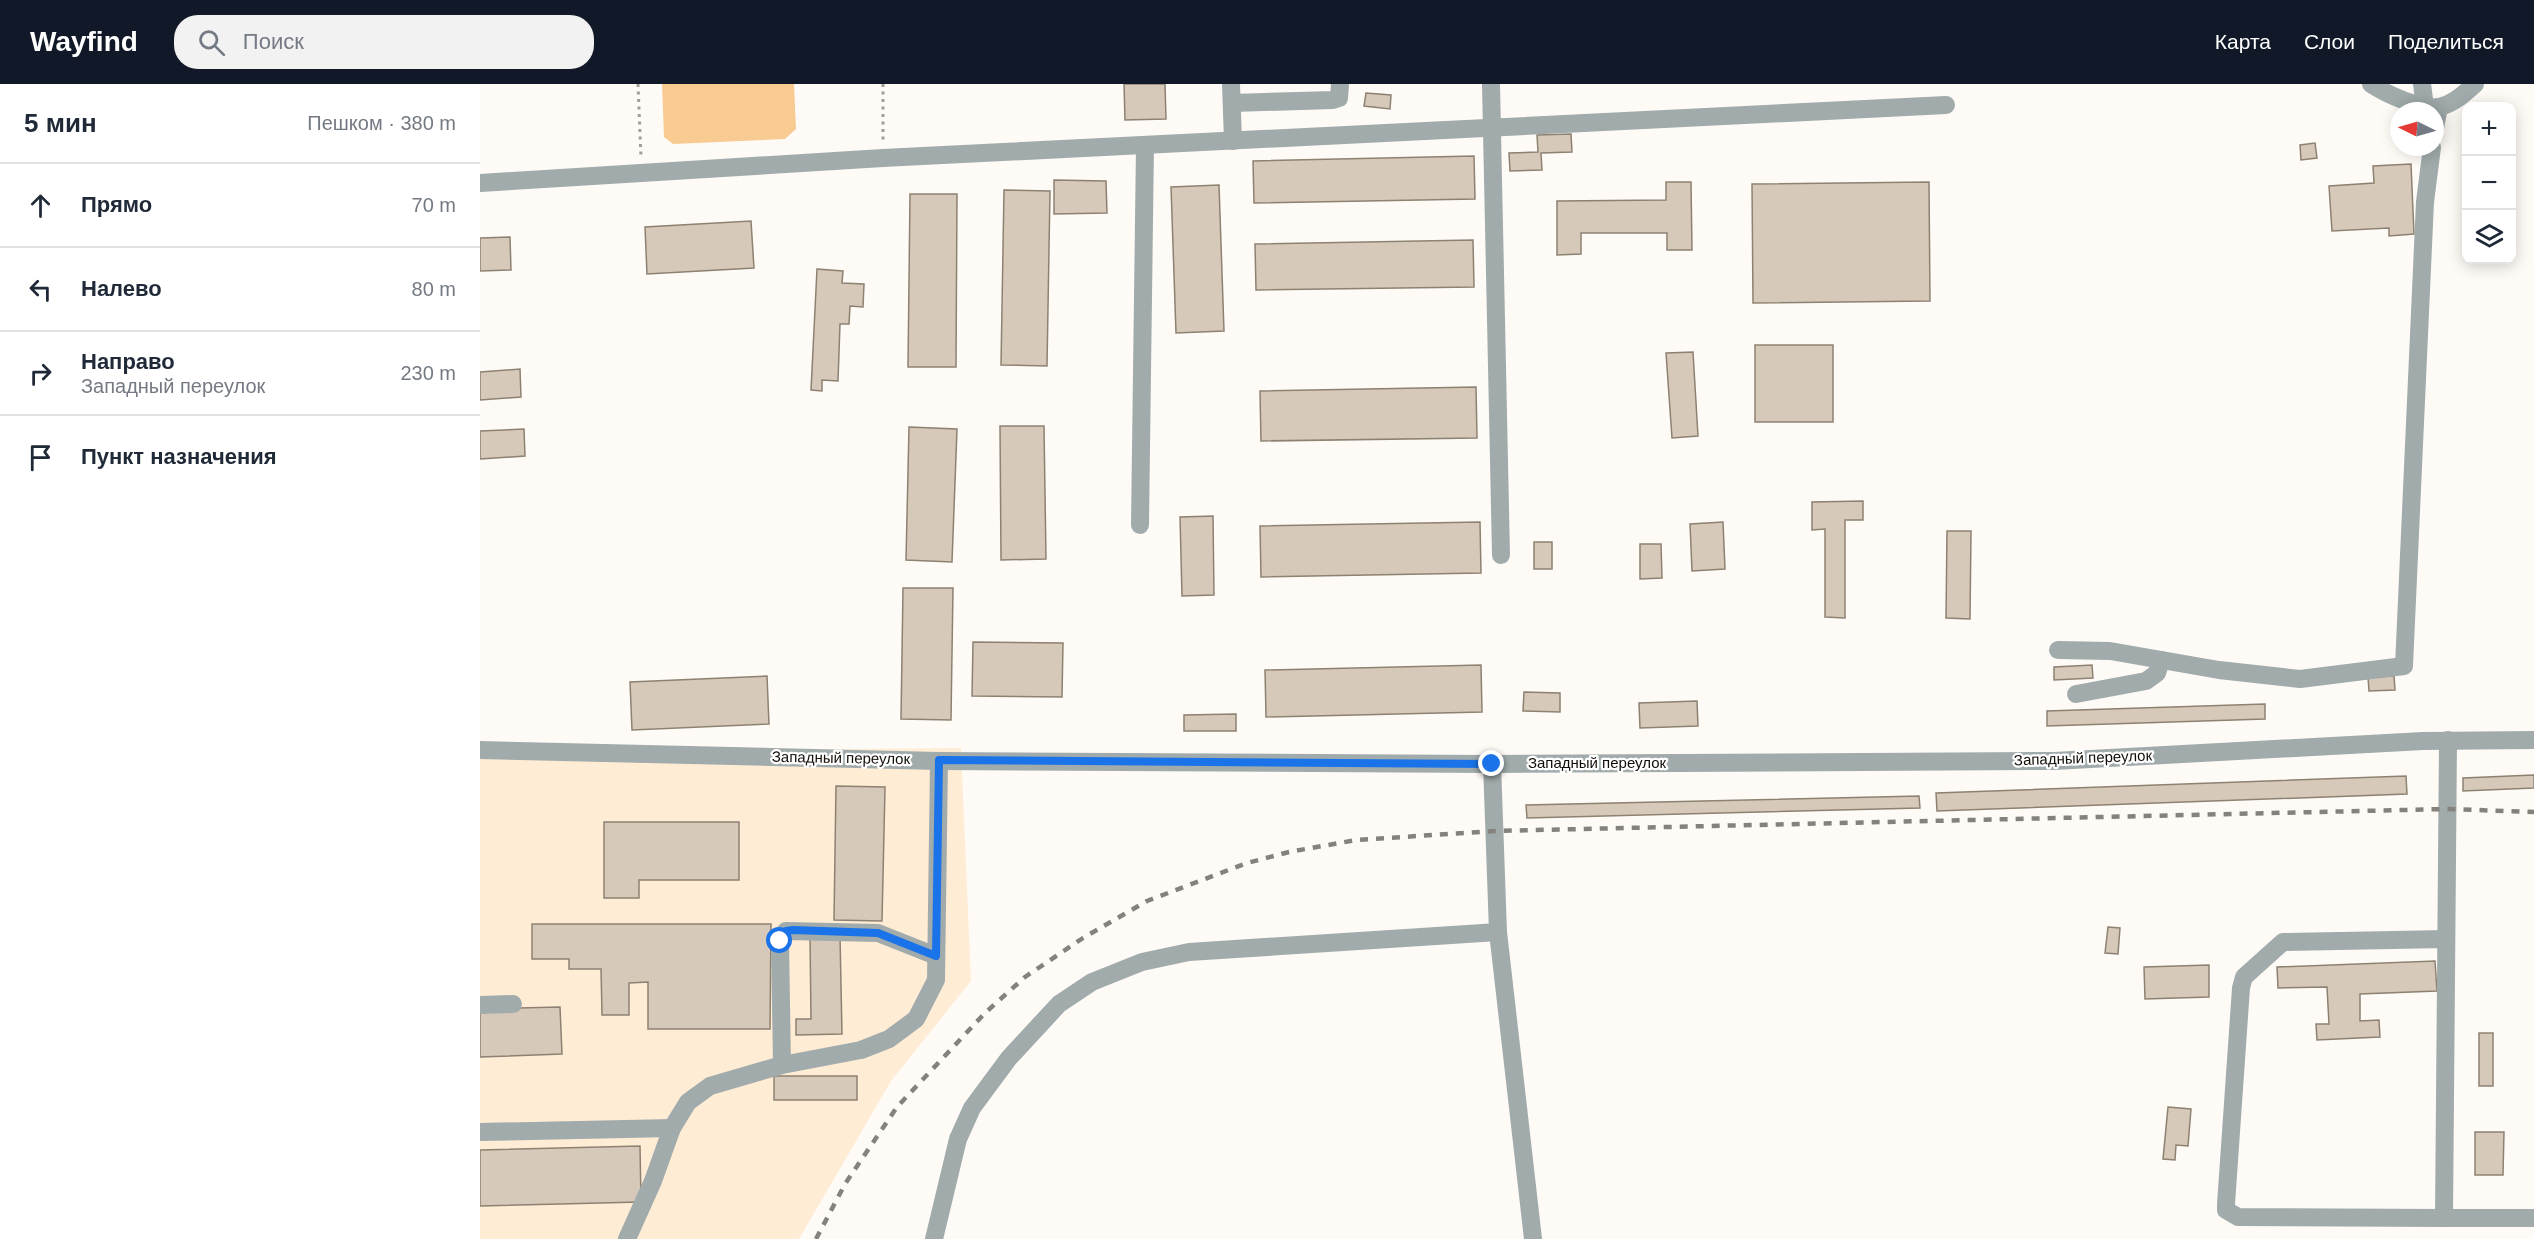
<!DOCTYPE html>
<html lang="ru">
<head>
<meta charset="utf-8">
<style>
  body { margin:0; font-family:Arial,sans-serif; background:#f2f2f3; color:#1f2937 }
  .controls { position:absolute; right:18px; top:18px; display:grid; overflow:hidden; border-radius:12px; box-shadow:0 3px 15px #0003 }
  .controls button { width:54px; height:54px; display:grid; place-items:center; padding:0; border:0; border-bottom:2px solid #e0e1e3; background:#fff; color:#1f2937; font:30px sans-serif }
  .compass { position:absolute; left:1910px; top:18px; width:54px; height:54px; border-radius:50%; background:#fff; box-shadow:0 3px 15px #0003; rotate:275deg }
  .stop { position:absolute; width:18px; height:18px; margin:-14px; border:4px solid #1a73e8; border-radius:50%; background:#fff }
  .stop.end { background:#1a73e8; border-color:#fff; box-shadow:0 2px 6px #0008 }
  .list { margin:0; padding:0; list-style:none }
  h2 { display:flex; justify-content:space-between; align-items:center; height:78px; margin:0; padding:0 24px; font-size:26px }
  h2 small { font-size:20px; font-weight:400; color:#747a83 }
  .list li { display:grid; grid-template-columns:39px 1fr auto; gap:18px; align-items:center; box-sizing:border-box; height:84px; padding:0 24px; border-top:2px solid #e0e1e3 }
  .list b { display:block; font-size:22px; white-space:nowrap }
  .list p { margin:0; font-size:20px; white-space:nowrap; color:#747a83 }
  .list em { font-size:20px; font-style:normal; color:#747a83 }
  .icon { flex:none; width:33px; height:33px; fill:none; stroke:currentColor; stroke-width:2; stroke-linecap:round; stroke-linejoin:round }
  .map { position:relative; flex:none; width:2054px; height:1155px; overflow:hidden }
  header { display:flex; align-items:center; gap:36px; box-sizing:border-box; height:84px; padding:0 30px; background:#111827; color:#fff }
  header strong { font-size:28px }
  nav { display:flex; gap:33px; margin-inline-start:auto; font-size:21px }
  .search { width:420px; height:54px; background:#f2f2f3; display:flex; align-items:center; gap:15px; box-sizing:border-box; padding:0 21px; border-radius:24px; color:#747a83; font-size:22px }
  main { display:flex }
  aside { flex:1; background:#fff }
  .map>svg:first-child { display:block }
  .built { fill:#ffecd5 }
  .green { fill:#f7cb91 }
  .building { fill:#d6c9b9; stroke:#8d8172; stroke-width:1.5 }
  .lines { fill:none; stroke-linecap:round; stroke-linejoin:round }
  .path { stroke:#a19d99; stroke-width:3; stroke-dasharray:3 4.5; stroke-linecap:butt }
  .minor { stroke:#a1abac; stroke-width:18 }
  .rail { stroke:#85817d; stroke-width:4.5; stroke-dasharray:8 8; stroke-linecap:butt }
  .route { stroke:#1a73e8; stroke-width:8 }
  .labels { text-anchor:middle; stroke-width:4.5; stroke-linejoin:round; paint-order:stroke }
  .street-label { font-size:15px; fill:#120d08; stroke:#fff }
</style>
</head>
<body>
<header>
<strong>Wayfind</strong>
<div class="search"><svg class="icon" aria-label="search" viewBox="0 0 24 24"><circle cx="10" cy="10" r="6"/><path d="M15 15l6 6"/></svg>Поиск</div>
<nav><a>Карта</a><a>Слои</a><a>Поделиться</a></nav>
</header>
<main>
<aside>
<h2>5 мин<small>Пешком · 380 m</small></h2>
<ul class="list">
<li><svg class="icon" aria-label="ahead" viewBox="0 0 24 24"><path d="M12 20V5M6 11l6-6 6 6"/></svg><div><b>Прямо</b></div><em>70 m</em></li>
<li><svg class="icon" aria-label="left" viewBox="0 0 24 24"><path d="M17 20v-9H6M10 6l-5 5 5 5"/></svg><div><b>Налево</b></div><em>80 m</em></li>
<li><svg class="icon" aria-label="right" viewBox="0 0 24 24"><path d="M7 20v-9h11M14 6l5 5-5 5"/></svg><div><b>Направо</b><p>Западный переулок</p></div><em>230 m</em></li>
<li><svg class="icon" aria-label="arrive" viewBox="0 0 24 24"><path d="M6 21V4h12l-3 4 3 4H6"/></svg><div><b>Пункт назначения</b></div></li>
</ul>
</aside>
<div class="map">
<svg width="2054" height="1155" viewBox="0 0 2054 1155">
  <rect width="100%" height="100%" fill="#fefbf7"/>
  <path class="built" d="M481,664L491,897L411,997L319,1155H0V669Z"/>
  <path class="green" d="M182,0H314L316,45L305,55L193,60L184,53Z"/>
  <g class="building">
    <path d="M644,0H685L686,35L645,36Z"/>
    <path d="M886,9L911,11L910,25L884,22Z"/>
    <path d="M1091,50L1092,68L1061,69L1062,86L1030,87L1029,69L1058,68L1057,51Z"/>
    <path d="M1835,59L1837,74L1821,76L1820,61Z"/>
    <path d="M994,72L995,115L774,119L773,77Z"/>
    <path d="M1931,80L1934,150L1909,152V144L1852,147L1849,102L1894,99L1893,82Z"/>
    <path d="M574,96L626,97L627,129L574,130Z"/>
    <path d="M1186,98H1211L1212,166H1187V149H1101V170L1077,171V117L1186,116Z"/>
    <path d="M1449,98L1450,217L1273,219L1272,100Z"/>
    <path d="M739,101L744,247L696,249L691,103Z"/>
    <path d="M524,106L570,107L567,282L521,281Z"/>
    <path d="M430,110H477L476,283H428Z"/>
    <path d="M271,137L274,184L167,190L165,143Z"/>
    <path d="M30,153L31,186L0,187V154Z"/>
    <path d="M993,156L994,203L776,206L775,160Z"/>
    <path d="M337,185L363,187L362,199L384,200L383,223L370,222L369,240H360L358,297L342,296V307L331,306Z"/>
    <rect x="1275" y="261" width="78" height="77"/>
    <path d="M1213,268L1218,352L1192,354L1186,269Z"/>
    <path d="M40,285L41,313L0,316V288Z"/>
    <path d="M996,303L997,354L781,357L780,307Z"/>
    <path d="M520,342H564L566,475L521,476Z"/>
    <path d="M429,343L477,345L472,478L426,476Z"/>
    <path d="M44,345L45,372L0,375V347Z"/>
    <path d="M1383,417V436H1365V534L1345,533V445L1332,446V418Z"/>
    <path d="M733,432L734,511L702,512L700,433Z"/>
    <path d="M1000,438L1001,489L781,493L780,442Z"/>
    <path d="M1243,438L1245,485L1212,487L1210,440Z"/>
    <path d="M1467,447H1491L1490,535L1466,534Z"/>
    <rect x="1054" y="458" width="18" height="27"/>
    <path d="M1160,460H1181L1182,494L1160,495Z"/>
    <path d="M423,504H473L471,636L421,635Z"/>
    <path d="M493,558L583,559L582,613L492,612Z"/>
    <path d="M1001,581L1002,628L786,633L785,586Z"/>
    <path d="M1612,581L1613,594L1574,596V583Z"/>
    <path d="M287,592L289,640L152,646L150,598Z"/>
    <path d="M1914,592L1915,606L1889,607L1888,593Z"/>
    <path d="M1044,608L1080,609V628L1043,627Z"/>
    <path d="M1217,617L1218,642L1160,644L1159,619Z"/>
    <path d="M1785,620V635L1567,642V627Z"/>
    <path d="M756,630V647H704V631Z"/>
    <path d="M2054,691V704L1983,707V694Z"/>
    <path d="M1926,692L1927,710L1457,727L1456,709Z"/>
    <path d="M356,702L405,703L402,837L354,836Z"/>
    <path d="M1439,712L1440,724L1047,734L1046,721Z"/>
    <path d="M124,738H259V796H159V814H124Z"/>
    <path d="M52,840H291L290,945H168V898L149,899V931H122L121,885H89V875H52Z"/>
    <path d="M1628,843L1640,844L1638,870L1625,869Z"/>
    <path d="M360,852L362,950L316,951V935H331L330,853Z"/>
    <path d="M1955,877L1957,907L1880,910V937L1899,936L1900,953L1837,956L1836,940H1849L1847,903L1798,904L1797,883Z"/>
    <path d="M1729,881V913L1665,915L1664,883Z"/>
    <path d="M80,923L82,970L0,973V925Z"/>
    <rect x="1999" y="949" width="14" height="53"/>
    <rect x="294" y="992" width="83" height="24"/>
    <path d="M1688,1023L1711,1025L1708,1062L1696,1061L1695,1076L1683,1075Z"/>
    <path d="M1995,1048H2024L2023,1091H1995Z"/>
    <path d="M160,1062L161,1118L0,1122V1066Z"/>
  </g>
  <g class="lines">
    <g class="path">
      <path d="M158,0L161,74"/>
      <path d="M403,0V57"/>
    </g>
    <g class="minor">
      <path d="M751,0L753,57"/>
      <path d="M1011,0L1021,471"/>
      <path d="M1891,0C1906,10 1941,26 1959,23C1973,20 1984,10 1995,0"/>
      <path d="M1942,0L1945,23"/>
      <path d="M752,19L853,16L859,14L860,0"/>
      <path d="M1955,44L1959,23"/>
      <path d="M0,99L403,74L1466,21"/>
      <path d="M660,441L665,61"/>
      <path d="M1578,566L1630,567L1739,586L1820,595L1924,582L1945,118L1952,63"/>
      <path d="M1596,610L1666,597L1677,589L1681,576"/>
      <path d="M0,666L459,677L1012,680L1574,677L1943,657L2054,656"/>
      <path d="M1012,680L1018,848L1053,1155"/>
      <path d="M1966,855L1803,858L1764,893L1761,904L1746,1120V1126L1758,1133L1964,1134L1968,656"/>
      <path d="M0,921L33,920"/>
      <path d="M302,981L300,857L306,847L398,849L456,872"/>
      <path d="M0,1048L192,1044"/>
      <path d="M1964,1134H2054"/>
      <path d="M147,1155L173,1097L192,1044L208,1018L230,1002L302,981L381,966L409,955L436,935L456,896L459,677"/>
      <path d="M454,1155L478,1055L492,1024L529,974L579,920L612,898L662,878L709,868L1018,848"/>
    </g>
    <path class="rail" d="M336,1155L365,1100L417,1023L505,929L545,893L603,854L667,817L767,779L809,768L876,756L1015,747L1967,725L2054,728"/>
  </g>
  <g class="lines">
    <path class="route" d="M300,857L306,847L313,846L398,849L456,872L459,676L1012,680"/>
  </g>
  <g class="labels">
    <g class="street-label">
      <text transform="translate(361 674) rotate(1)" y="5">Западный переулок</text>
      <text transform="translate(1603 674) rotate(-2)" y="5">Западный переулок</text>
      <text x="1117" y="684">Западный переулок</text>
    </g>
  </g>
</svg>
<div class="controls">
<button>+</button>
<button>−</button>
<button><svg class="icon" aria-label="layers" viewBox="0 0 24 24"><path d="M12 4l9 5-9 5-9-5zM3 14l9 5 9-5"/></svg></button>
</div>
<svg class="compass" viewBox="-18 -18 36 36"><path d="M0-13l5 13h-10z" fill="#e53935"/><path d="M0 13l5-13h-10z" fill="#747a83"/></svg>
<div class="stop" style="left:300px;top:857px"></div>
<div class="stop end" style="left:1012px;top:680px"></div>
</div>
</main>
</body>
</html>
